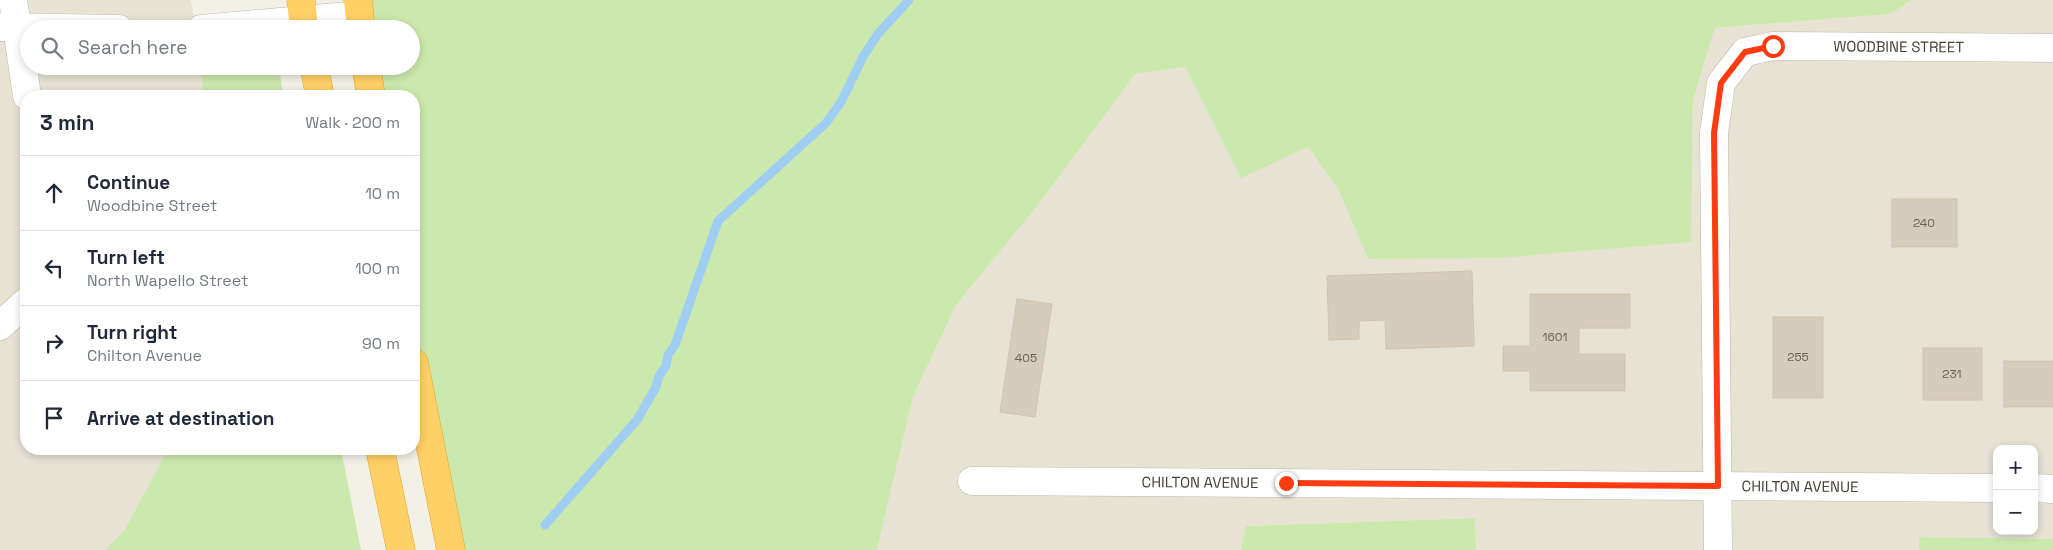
<!DOCTYPE html>
<html lang="en">
<head>
<meta charset="utf-8">
<style>
  body { margin:0; font-family:"Space Grotesk",sans-serif; background:#f2f2f3; color:#1f2937 }
  .controls { position:absolute; right:15px; bottom:15px; display:grid; overflow:hidden; border-radius:10px; box-shadow:0 2px 8px #0003 }
  .controls button { width:45px; height:45px; display:grid; place-items:center; padding:0; border:0; border-bottom:1px solid #e0e1e3; background:#fff; color:#1f2937; font:25px sans-serif }
  .stop { position:absolute; width:15px; height:15px; margin:-11px; border:4px solid #ff3c11; border-radius:50%; background:#fff }
  .stop.end { background:#ff3c11; border-color:#fff; box-shadow:0 1px 5px #0008 }
  .list { margin:0; padding:0; list-style:none }
  h2 { display:flex; justify-content:space-between; align-items:center; height:65px; margin:0; padding:0 20px; font-size:21px }
  h2 small { font-size:16px; font-weight:400; color:#747a83 }
  .list li { display:grid; grid-template-columns:32px 1fr auto; gap:15px; align-items:center; box-sizing:border-box; height:75px; padding:0 20px; border-top:1px solid #e0e1e3 }
  .list b { display:block; font-size:19px; white-space:nowrap }
  .list p { margin:0; font-size:16px; white-space:nowrap; color:#747a83 }
  .list em { font-size:16px; font-style:normal; color:#747a83 }
  .icon { flex:none; width:28px; height:28px; fill:none; stroke:currentColor; stroke-width:2; stroke-linecap:round; stroke-linejoin:round }
  .map { position:relative; flex:none; width:2053px; height:550px; overflow:hidden }
  .search { position:absolute; background:#fff; box-shadow:0 2px 8px #0003; left:20px; top:20px; width:400px; height:55px; display:flex; align-items:center; gap:12px; box-sizing:border-box; padding:0 18px; border-radius:28px; color:#747a83; font-size:19px }
  .panel { position:absolute; background:#fff; box-shadow:0 2px 8px #0003; left:20px; top:90px; width:400px; height:365px; border-radius:20px }
  .map>svg:first-child { display:block }
  .residential { fill:#e7e2d4; fill-rule:evenodd }
  .green { fill:#cce9ad }
  .lines { fill:none; stroke-linecap:round; stroke-linejoin:round }
  .stream { stroke:#a0cef2; stroke-width:9 }
  .building { fill:#d5ccbb; stroke:#d0c4ae }
  .minor-casing { stroke:#bfb8a8; stroke-width:29 }
  .highway-casing { stroke:#e1a532; stroke-width:29 }
  .minor { stroke:#fff; stroke-width:28 }
  .highway { stroke:#ffd065; stroke-width:28 }
  .route { stroke:#ff3c11; stroke-width:6 }
  .labels { text-anchor:middle; stroke-width:4.5; stroke-linejoin:round; paint-order:stroke }
  .number-label { font-size:12px; fill:#6a6356 }
  .street-label { font-size:15px; fill:#464035; stroke:#fff }
</style>
</head>
<body>
<div class="map">
<svg width="2053" height="550" viewBox="0 0 2053 550">
  <rect width="100%" height="100%" fill="#f3f0e6"/>
  <g class="residential">
    <path d="M0,0H191L195,29H29V66H200L204,96H26V449H168L125,529L105,550H0Z"/>
    <path d="M1912,0H2053V539L1920,537L1919,550H1476L1475,518L1247,526L1241,550H877L913,397L956,305L1042,200L1135,74L1185,67L1241,177L1308,147L1339,191L1368,259L1690,242L1693,100L1715,28L1889,14ZM1997,449H2034V531H1997Z"/>
  </g>
  <g class="green">
    <path d="M358,0H1912L1890,14L1715,28L1693,100L1691,242L1498,258L1368,259L1339,191L1308,147L1241,178L1185,67L1135,74L1042,200L956,305L913,397L877,550H451L414,363V96H371L366,66H411V29H361Z"/>
    <path d="M200,66H279L283,96H204Z"/>
    <path d="M168,449H341L361,550H105L125,529Z"/>
    <path d="M1475,518L1476,550H1241L1246,526Z"/>
    <path d="M1919,537L2053,539V550H1919Z"/>
  </g>
  <g class="lines">
    <path class="stream" d="M545,525L637,420L656,387L659,376L666,366L668,355L675,345L718,221L826,123L841,102L864,55L878,34L909,0"/>
  </g>
  <g class="building">
    <rect x="1892" y="199" width="65" height="48"/>
    <path d="M1472,271L1474,346L1386,349L1385,320L1359,321V339L1329,340L1327,276Z"/>
    <path d="M1530,294H1630V328H1579V354H1625V391H1530V371H1503V346H1530Z"/>
    <path d="M1017,299L1052,304L1035,417L1000,412Z"/>
    <rect x="1773" y="317" width="50" height="81"/>
    <rect x="1923" y="348" width="59" height="52"/>
    <rect x="2004" y="361" width="49" height="46"/>
  </g>
  <g class="lines">
    <g class="minor-casing">
      <g id="minor">
        <path d="M13,0L27,96"/>
        <path d="M0,27L119,29"/>
        <path d="M201,29L359,15"/>
        <path d="M0,326L26,302"/>
        <path id="s1" d="M972,481L1997,488"/>
        <path d="M2034,488L2053,489"/>
        <path id="s2" d="M1718,550L1714,133L1721,83L1745,52L1773,46L2053,48"/>
      </g>
    </g>
    <g class="highway-casing">
      <g id="highway">
        <path d="M301,0L304,29"/>
        <path d="M358,0L361,29"/>
        <path d="M314,66L320,96"/>
        <path d="M366,66L371,96"/>
        <path d="M414,363L451,550"/>
        <path d="M380,449L401,550"/>
      </g>
    </g>
    <use href="#minor" class="minor"/>
    <use href="#highway" class="highway"/>
  </g>
  <g class="lines">
    <path class="route" d="M1286,483L1718,486L1714,133L1721,83L1745,52L1773,46"/>
  </g>
  <g class="labels">
    <g class="number-label">
      <text x="1924" y="227">240</text>
      <text x="1555" y="341">1601</text>
      <text x="1798" y="361">255</text>
      <text x="1026" y="362">405</text>
      <text x="1952" y="378">231</text>
    </g>
    <g class="street-label">
      <text dy="5" stroke="none"><textPath href="#s2" startOffset="661">WOODBINE STREET</textPath></text>
      <text dy="5" stroke="none"><textPath href="#s1" startOffset="228">CHILTON AVENUE</textPath></text>
      <text dy="5" stroke="none"><textPath href="#s1" startOffset="828">CHILTON AVENUE</textPath></text>
    </g>
  </g>
</svg>
<div class="controls">
<button>+</button>
<button>−</button>
</div>
<div class="stop" style="left:1773px;top:46px"></div>
<div class="stop end" style="left:1286px;top:483px"></div>
<div class="search"><svg class="icon" aria-label="search" viewBox="0 0 24 24"><circle cx="10" cy="10" r="6"/><path d="M15 15l6 6"/></svg>Search here</div>
<section class="panel">
<h2>3 min<small>Walk · 200 m</small></h2>
<ul class="list">
<li><svg class="icon" aria-label="ahead" viewBox="0 0 24 24"><path d="M12 20V5M6 11l6-6 6 6"/></svg><div><b>Continue</b><p>Woodbine Street</p></div><em>10 m</em></li>
<li><svg class="icon" aria-label="left" viewBox="0 0 24 24"><path d="M17 20v-9H6M10 6l-5 5 5 5"/></svg><div><b>Turn left</b><p>North Wapello Street</p></div><em>100 m</em></li>
<li><svg class="icon" aria-label="right" viewBox="0 0 24 24"><path d="M7 20v-9h11M14 6l5 5-5 5"/></svg><div><b>Turn right</b><p>Chilton Avenue</p></div><em>90 m</em></li>
<li><svg class="icon" aria-label="arrive" viewBox="0 0 24 24"><path d="M6 21V4h12l-3 4 3 4H6"/></svg><div><b>Arrive at destination</b></div></li>
</ul>
</section>
</div>
</body>
</html>
